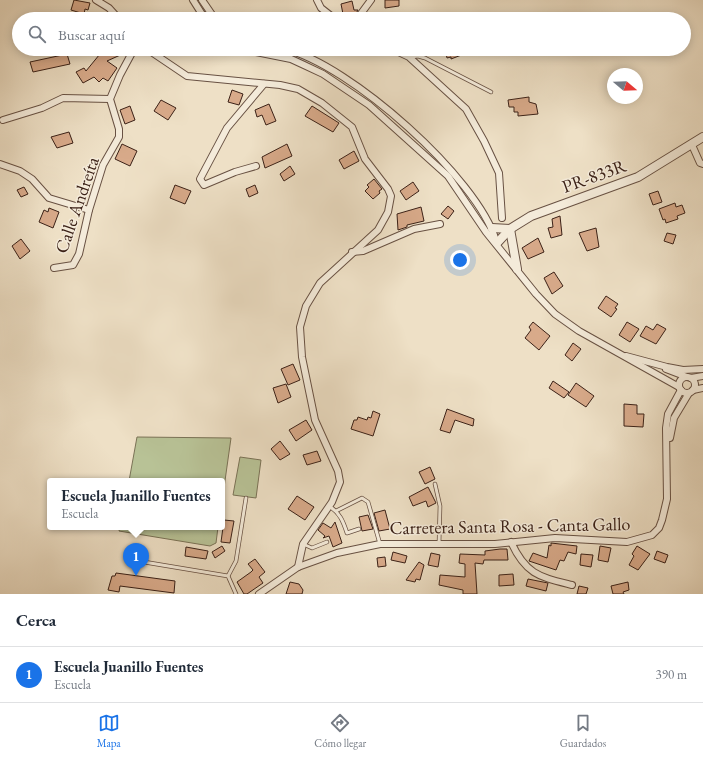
<!DOCTYPE html>
<html lang="es">
<head>
<meta charset="utf-8">
<style>
  body { margin:0; font-family:"EB Garamond",serif; background:#f6f6f7; color:#1f2937 }
  .compass { position:absolute; left:607px; top:68px; width:36px; height:36px; border-radius:50%; background:#fff; box-shadow:0 2px 10px #0003; rotate:109deg }
  .you { position:absolute; left:460px; top:260px; width:14px; height:14px; margin:-10px; border:3px solid #fff; border-radius:50%; background:#1a73e8; box-shadow:0 0 0 6px #1a73e833 }
  .badge { display:grid; place-items:center; width:26px; height:26px; border-radius:50%; background:#1a73e8; color:#fff; font-size:13px; font-weight:700 }
  .pin { position:absolute; translate:-50% -33px; filter:drop-shadow(0 1px 2px #0008) }
  .pin::after { content:''; position:absolute; top:21px; width:14px; height:12px; background:inherit; clip-path:polygon(0 0,100% 0,50% 100%) }
  .popup { position:absolute; left:47px; top:478px; width:178px; height:52px; box-sizing:border-box; display:grid; place-content:center; border-radius:4px; background:#fff; filter:drop-shadow(0 1px 3px #0005); font-size:13px; white-space:nowrap; color:#747a83 }
  .popup b { font-size:15px; color:#1f2937 }
  .popup::after { content:''; position:absolute; left:50%; top:100%; margin-left:-8px; border:8px solid transparent; border-top-color:#fff }
  .list { margin:0; padding:0; list-style:none }
  h2 { display:flex; justify-content:space-between; align-items:center; height:52px; margin:0; padding:0 16px; font-size:17px }
  h2 small { font-size:13px; font-weight:400; color:#747a83 }
  .list li { display:grid; grid-template-columns:26px 1fr auto; gap:12px; align-items:center; box-sizing:border-box; height:56px; padding:0 16px; border-top:1px solid #e0e1e3 }
  .list b { display:block; font-size:15px; white-space:nowrap }
  .list p { margin:0; font-size:13px; white-space:nowrap; color:#747a83 }
  .list em { font-size:13px; font-style:normal; color:#747a83 }
  .icon { flex:none; width:22px; height:22px; fill:none; stroke:currentColor; stroke-width:2; stroke-linecap:round; stroke-linejoin:round }
  .map { position:relative; flex:none; width:703px; height:594px; overflow:hidden }
  .search { position:absolute; background:#fff; box-shadow:0 2px 10px #0003; left:12px; right:12px; top:12px; height:44px; display:flex; align-items:center; gap:10px; box-sizing:border-box; padding:0 14px; border-radius:22px; color:#747a83; font-size:15px }
  .sheet { height:108px; background:#fff }
  nav { display:flex; justify-content:space-around; align-items:center; box-sizing:border-box; height:56px; border-top:1px solid #e0e1e3; background:#fff; font-size:11px; color:#747a83 }
  nav a { display:grid; justify-items:center; gap:2px }
  nav .on { color:#1a73e8 }
  .map>svg:first-child { display:block }
  .green { fill:#b8c296; stroke:#7a7256 }
  .building { fill:#d8aa8a; stroke:#3b2117 }
  .lines { fill:none; stroke-linecap:round; stroke-linejoin:round }
  .service-casing { stroke:#685143; stroke-width:4.5 }
  .minor-casing { stroke:#685143; stroke-width:8 }
  .tertiary-casing { stroke:#685143; stroke-width:10 }
  .service { stroke:#f4ebda; stroke-width:3 }
  .minor { stroke:#f4ebda; stroke-width:6 }
  .tertiary { stroke:#f4ebda; stroke-width:8 }
  .labels { text-anchor:middle; stroke-width:3; stroke-linejoin:round; paint-order:stroke }
  .street-label { font-size:18px; fill:#3b2117; stroke:#f4ebda }
</style>
</head>
<body>
<div class="map">
<svg width="703" height="594" viewBox="0 0 703 594">
  <rect width="100%" height="100%" fill="#eee0c6"/>
  <filter id="stains"><feTurbulence type="fractalNoise" baseFrequency=".005" numOctaves="4"/><feColorMatrix values="0 0 0 0 .2 0 0 0 0 .09 0 0 0 0 .02 0 0 0 .5 -.17"/></filter>
  <radialGradient id="worn" r=".72"><stop offset=".6" stop-color="#630" stop-opacity="0"/><stop offset="1" stop-color="#630" stop-opacity=".3"/></radialGradient>
  <g class="green">
    <path d="M137,437L231,438L222,502V481H129Z"/>
    <path d="M240,457L261,460L256,498L233,495Z"/>
    <path d="M120,527H218L216,543L210,546L119,531Z"/>
  </g>
  <g class="building">
    <path d="M74,0L90,3L88,10L85,9L84,14L71,10Z"/>
    <path d="M385,0H399V6L385,8Z"/>
    <path d="M352,1L354,10H358L353,19H344L341,4Z"/>
    <path d="M104,49H129L127,52L107,61L117,68L108,81L103,78L99,82L94,77L83,83L76,72L84,68L86,71Z"/>
    <path d="M445,49H462L464,54L451,59V57L447,58Z"/>
    <path d="M67,54L70,64L33,72L30,62Z"/>
    <path d="M232,90L243,94L239,105L228,102Z"/>
    <path d="M529,97V102L536,104L538,114L518,116V112H514V107H509L508,100Z"/>
    <path d="M161,100L176,108L168,120L154,111Z"/>
    <path d="M269,104L276,121L266,125L262,115L257,117L255,110Z"/>
    <path d="M130,106L135,120L125,124L120,110Z"/>
    <path d="M312,106L339,123L333,132L305,116Z"/>
    <path d="M69,132L73,143L57,148L51,137Z"/>
    <path d="M122,144L137,151L130,166L115,159Z"/>
    <path d="M287,144L292,156L265,168L262,157Z"/>
    <path d="M354,151L359,161L344,169L339,160Z"/>
    <path d="M290,166L295,174L284,181L280,174Z"/>
    <path d="M374,179L382,189L379,191L380,193L373,199L365,191L369,187L367,185Z"/>
    <path d="M413,182L419,191L406,200L400,191Z"/>
    <path d="M175,185L191,191L185,204L170,198Z"/>
    <path d="M255,185L258,193L249,197L246,189Z"/>
    <path d="M24,187L28,194L21,197L17,190Z"/>
    <path d="M658,191L662,202L653,205L649,194Z"/>
    <path d="M675,203L676,207L682,205L685,213L677,216L678,219L666,223L665,219L663,220L659,209Z"/>
    <path d="M448,206L454,211L448,219L441,214Z"/>
    <path d="M421,207L424,221L407,225V227L398,230L397,214Z"/>
    <path d="M49,208L59,212L53,228L39,222L44,210L48,212Z"/>
    <path d="M560,216L562,235L551,238L548,228L553,227L552,219Z"/>
    <path d="M596,228L599,247L587,251L579,233Z"/>
    <path d="M667,233L676,235L673,244L664,241Z"/>
    <path d="M538,238L544,252L528,259L522,248Z"/>
    <path d="M21,239L30,251L20,259L12,246Z"/>
    <path d="M554,272L563,286L552,294L544,278Z"/>
    <path d="M606,296L618,304L615,308L617,309L611,317L598,308Z"/>
    <path d="M533,322L550,336L539,350L525,338L531,330L529,327Z"/>
    <path d="M627,322L639,329L630,342L619,335Z"/>
    <path d="M657,324L666,329L656,344L640,336L646,326L653,330Z"/>
    <path d="M573,343L581,349L572,361L565,355Z"/>
    <path d="M293,364L300,380L288,385L281,369Z"/>
    <path d="M553,381L569,392L564,398L549,388Z"/>
    <path d="M576,383L594,396L586,407L568,395Z"/>
    <path d="M286,384L291,397L278,403L273,388Z"/>
    <path d="M624,404L637,405V414H644L643,427L624,426Z"/>
    <path d="M447,409L474,419L473,426L455,420L450,433L440,430Z"/>
    <path d="M373,411L380,414L373,436L351,429L354,420H357L358,417L367,420L368,417L371,418Z"/>
    <path d="M306,420L312,430L296,441L289,430Z"/>
    <path d="M280,441L290,454L280,460L271,449Z"/>
    <path d="M317,451L321,461L307,465L303,455Z"/>
    <path d="M430,467L435,479L425,484L419,472Z"/>
    <path d="M428,487L436,503L428,507L426,501L413,506L409,497Z"/>
    <path d="M297,496L314,507L305,520L288,509Z"/>
    <path d="M385,510L390,529L379,531L374,513Z"/>
    <path d="M368,515L373,529L362,531L359,517Z"/>
    <path d="M224,520L234,521L230,543L221,542Z"/>
    <path d="M335,522L342,543L333,547L329,536L323,538L325,536L318,530L323,523L331,528Z"/>
    <path d="M551,543L577,546L576,554L568,552L564,561L560,560L556,570L529,561L533,553L547,558L549,545L551,546Z"/>
    <path d="M222,546L225,551L215,558L212,552Z"/>
    <path d="M600,546L611,548L608,562L598,560Z"/>
    <path d="M637,546L650,554L638,570L629,565L634,556L632,554Z"/>
    <path d="M186,547L208,551L206,559L185,556Z"/>
    <path d="M500,549H507L508,560H484L483,564L475,563L477,594H463V590L439,585L440,575L465,577V564L459,563L460,554L485,555V551Z"/>
    <path d="M657,551L668,555L665,563L654,559Z"/>
    <path d="M393,552L407,556L405,563L391,560Z"/>
    <path d="M431,553L440,555L438,567L428,565Z"/>
    <path d="M581,554L593,555L591,567L580,565Z"/>
    <path d="M385,557L386,566L378,567L377,558Z"/>
    <path d="M255,559L265,572L259,577L263,583L247,594H244L237,582L251,572L253,570L248,564Z"/>
    <path d="M419,562L424,565L420,580L416,579L415,582L406,580Z"/>
    <path d="M116,573L175,581L174,593L120,586L119,592L108,590L112,576H115Z"/>
    <path d="M513,574L514,585L499,586V575Z"/>
    <path d="M528,579L548,583L546,591L526,586Z"/>
    <path d="M290,582L299,584L303,590L302,594H286Z"/>
    <path d="M628,582L629,590L623,592L624,594H613L611,586Z"/>
    <path d="M579,586L588,588L586,594H577Z"/>
  </g>
  <g class="lines">
    <g class="service-casing">
      <g id="service">
        <path d="M411,57L418,56L425,58L491,92"/>
        <path d="M435,484L440,506L439,544"/>
        <path d="M329,506C340,513 343,521 347,533L359,529"/>
        <path d="M336,511L362,498L368,502L380,544"/>
        <path d="M303,544L312,548L327,542"/>
        <path d="M138,561L228,576L236,594"/>
        <path d="M228,576L236,561L246,498"/>
      </g>
    </g>
    <g class="minor-casing">
      <g id="minor">
        <path d="M96,0L109,8L119,19"/>
        <path d="M193,0L205,19"/>
        <path d="M202,0L215,19"/>
        <path d="M317,0L321,8L335,19"/>
        <path d="M357,19L371,0"/>
        <path d="M147,49L187,76L280,85L298,89L322,103L352,127L365,159L388,189L391,196L388,212L378,230L320,283L306,306L300,327L302,357L315,420L338,471L340,482L332,502L303,544L298,567"/>
        <path d="M240,49L291,59L304,65L323,74L369,105L448,176L486,232L536,294L555,314L579,331L679,387"/>
        <path d="M285,49C349,64 478,178 496,241"/>
        <path d="M392,49L409,57L466,109L484,141L499,173L502,218"/>
        <path d="M3,120L42,108L63,98L110,99"/>
        <path d="M692,145L700,163L703,164"/>
        <path d="M0,164L20,171L32,179L49,198L89,210"/>
        <path d="M256,166L235,172L204,185L200,179L227,128L264,84"/>
        <path d="M352,252L363,251L414,229L440,224"/>
        <path d="M54,268L73,265L79,254L89,210L103,165L119,137V129L110,99L120,75L134,49"/>
        <path d="M626,356L667,367L683,370L703,369"/>
        <path d="M666,369L687,377"/>
        <circle cx="687" cy="385" r="8"/>
        <path d="M691,378L703,376"/>
        <path d="M693,390L703,388"/>
        <path d="M670,438L674,418L689,393"/>
        <path d="M511,542C526,575 540,577 572,585"/>
        <path d="M259,594L298,567L337,553L380,544H495L555,538L627,542L652,535L659,528L662,520L667,499L666,428L668,414L681,390"/>
      </g>
    </g>
    <g class="tertiary-casing">
      <g id="tertiary">
        <path d="M492,228L510,229L517,269"/>
        <path d="M497,243L510,229L531,216L638,177L703,137"/>
      </g>
    </g>
    <use href="#service" class="service"/>
    <use href="#minor" class="minor"/>
    <use href="#tertiary" class="tertiary"/>
  </g>
  <g class="labels">
    <g class="street-label">
      <text transform="translate(594 176) rotate(-20)" y="6">PR-833R</text>
      <text transform="translate(77 205) rotate(-71)" y="6">Calle Andreíta</text>
      <text transform="translate(510 526) rotate(-1)" y="6">Carretera Santa Rosa - Canta Gallo</text>
    </g>
  </g>
  <rect width="100%" height="100%" filter="url(#stains)"/>
  <rect width="100%" height="100%" fill="url(#worn)"/>
</svg>
<svg class="compass" viewBox="-18 -18 36 36"><path d="M0-13l5 13h-10z" fill="#e53935"/><path d="M0 13l5-13h-10z" fill="#747a83"/></svg>
<div class="you"></div>
<div class="pin badge" style="left:136px;top:576px">1</div>
<div class="popup"><b>Escuela Juanillo Fuentes</b>Escuela</div>
<div class="search"><svg class="icon" aria-label="search" viewBox="0 0 24 24"><circle cx="10" cy="10" r="6"/><path d="M15 15l6 6"/></svg>Buscar aquí</div>
</div>
<section class="sheet">
<h2>Cerca<small></small></h2>
<ul class="list">
<li><span class="badge">1</span><div><b>Escuela Juanillo Fuentes</b><p>Escuela</p></div><em>390 m</em></li>
</ul>
</section>
<nav>
<a class="on"><svg class="icon" aria-label="map" viewBox="0 0 24 24"><path d="M3 6l6-2 6 2 6-2v14l-6 2-6-2-6 2zM9 4v14M15 6v14"/></svg>Mapa</a>
<a><svg class="icon" aria-label="directions" viewBox="0 0 24 24"><path d="M12 3l9 9-9 9-9-9zM9 14v-3h6M13 9l2 2-2 2"/></svg>Cómo llegar</a>
<a><svg class="icon" aria-label="saved" viewBox="0 0 24 24"><path d="M7 4h10v16l-5-4-5 4z"/></svg>Guardados</a>
</nav>
</body>
</html>
